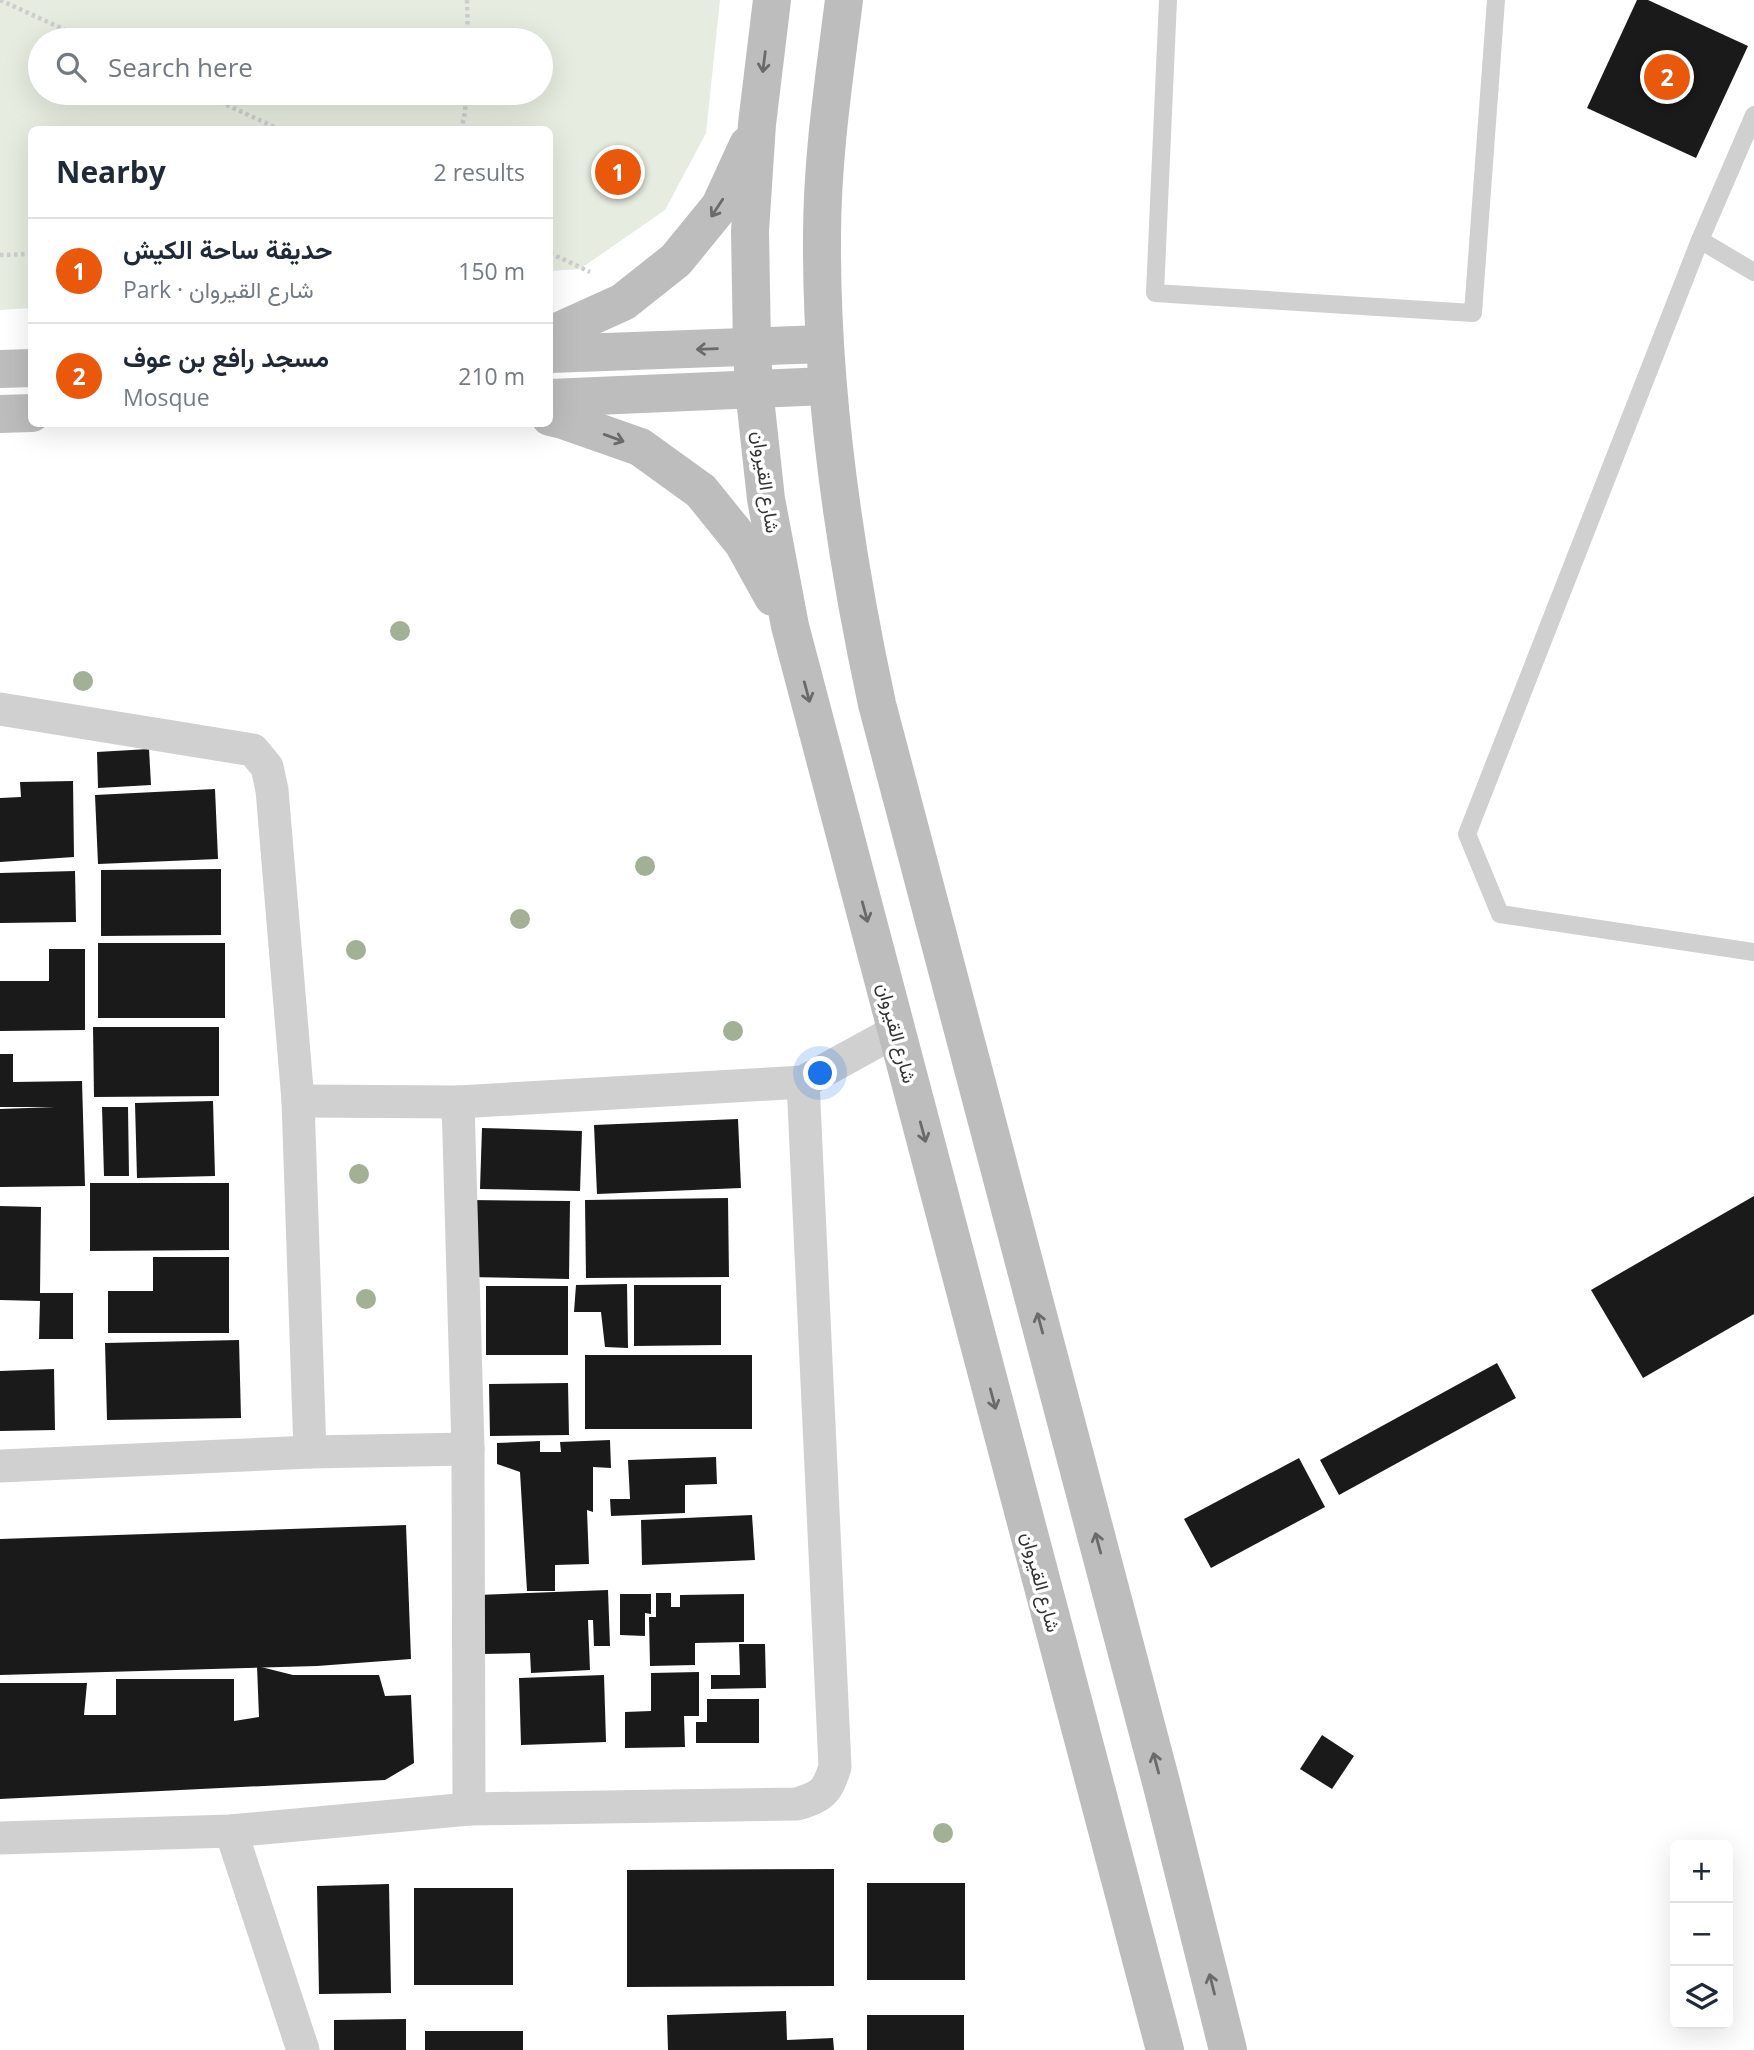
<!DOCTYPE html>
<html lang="en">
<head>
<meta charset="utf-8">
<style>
  body { margin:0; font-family:"Open Sans",Vazirmatn,sans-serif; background:#f6f6f7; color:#1f2937 }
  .controls { position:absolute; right:21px; bottom:21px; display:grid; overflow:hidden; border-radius:10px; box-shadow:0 7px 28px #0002 }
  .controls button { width:63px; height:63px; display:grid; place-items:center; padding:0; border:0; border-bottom:2px solid #e0e1e3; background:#fff; color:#1f2937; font:35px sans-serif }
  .you { position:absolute; left:821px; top:1074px; width:24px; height:24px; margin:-18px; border:5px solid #fff; border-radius:50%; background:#1a73e8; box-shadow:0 0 0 10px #1a73e833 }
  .badge { display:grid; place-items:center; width:46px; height:46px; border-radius:50%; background:#ea580c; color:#fff; font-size:23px; font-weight:700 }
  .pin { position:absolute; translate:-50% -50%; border:4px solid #fff; box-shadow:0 2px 7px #0006 }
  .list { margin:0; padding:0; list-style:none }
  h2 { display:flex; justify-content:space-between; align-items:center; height:91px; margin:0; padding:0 28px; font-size:30px }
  h2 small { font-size:23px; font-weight:400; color:#747a83 }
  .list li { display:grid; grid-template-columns:46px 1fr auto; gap:21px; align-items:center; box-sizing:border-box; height:105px; padding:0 28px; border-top:2px solid #e0e1e3 }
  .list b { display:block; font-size:26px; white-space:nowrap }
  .list p { margin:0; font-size:23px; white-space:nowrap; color:#747a83 }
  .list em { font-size:23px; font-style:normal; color:#747a83 }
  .icon { flex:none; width:38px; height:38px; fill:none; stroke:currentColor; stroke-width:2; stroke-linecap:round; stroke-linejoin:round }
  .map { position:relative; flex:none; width:1754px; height:2050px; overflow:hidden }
  .search { position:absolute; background:#fff; box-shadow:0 7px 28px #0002; left:28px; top:28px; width:525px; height:77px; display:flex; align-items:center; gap:18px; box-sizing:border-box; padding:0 24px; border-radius:38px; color:#747a83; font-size:26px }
  .panel { position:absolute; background:#fff; box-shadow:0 7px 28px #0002; left:28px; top:126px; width:525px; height:301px; border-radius:10px }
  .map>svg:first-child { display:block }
  .green { fill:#e6ecdf; fill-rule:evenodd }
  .building { fill:#1a1a1a }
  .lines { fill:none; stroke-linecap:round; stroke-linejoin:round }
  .path { stroke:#cdcdcd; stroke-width:4.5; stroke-dasharray:3.5 3.5; stroke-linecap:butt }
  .service { stroke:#d0d0d0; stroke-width:18 }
  .minor { stroke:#d0d0d0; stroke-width:33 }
  .secondary { stroke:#bdbdbd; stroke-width:38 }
  .tree { fill:#a2b095 }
  .oneway { stroke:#6a6a6a }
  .labels { text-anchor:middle; stroke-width:7; stroke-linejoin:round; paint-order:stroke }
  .street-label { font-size:19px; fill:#333; stroke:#fff }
</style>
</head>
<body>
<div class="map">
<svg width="1754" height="2050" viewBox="0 0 1754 2050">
  <rect width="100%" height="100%" fill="#fff"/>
  <path class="green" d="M0,0H720L706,133L665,210L580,269L550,271V130H32L31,308L0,310ZM40,40H541V93H40Z"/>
  <g class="building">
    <path d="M1637,0H1648L1748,46L1696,158L1587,108Z"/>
    <path d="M149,749L151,785L98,788L97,752Z"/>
    <path d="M73,781L74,857L0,862V798L21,797L20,782Z"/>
    <path d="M215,789L218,859L98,864L95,795Z"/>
    <path d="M221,869V935L101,936V870Z"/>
    <path d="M75,871L76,922L0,923V873Z"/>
    <rect x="98" y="943" width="127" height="75"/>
    <path d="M49,949H85V1030L0,1031V981H49Z"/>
    <path d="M93,1027H219V1096L94,1097Z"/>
    <path d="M0,1054H13V1082L82,1081L85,1186L0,1187V1109L55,1107H0Z"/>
    <path d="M213,1101L215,1176L137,1178L135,1103Z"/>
    <path d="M102,1107H128L129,1176H104Z"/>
    <path d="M738,1119L741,1188L597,1194L594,1125Z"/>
    <path d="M482,1128L582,1131L580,1191L480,1189Z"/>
    <path d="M90,1183H229V1250L90,1251Z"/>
    <path d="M1754,1196V1314L1643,1378L1591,1290Z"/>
    <path d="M728,1198L729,1277L586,1278L585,1200Z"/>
    <path d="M469,1200L570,1201L569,1279L468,1277Z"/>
    <path d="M0,1206L41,1207L40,1293H73V1339H39L40,1301L0,1300Z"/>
    <path d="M153,1257H229V1333H108V1291H153Z"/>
    <path d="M627,1284L628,1348L605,1347L601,1312H574L576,1285Z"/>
    <path d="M634,1285H721V1345L634,1346Z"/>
    <rect x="486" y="1286" width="82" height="69"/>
    <path d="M239,1340L241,1418L107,1420L105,1343Z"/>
    <rect x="585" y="1355" width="167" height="74"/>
    <path d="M1497,1363L1516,1398L1339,1495L1320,1460Z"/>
    <path d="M54,1369L55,1430L0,1431V1371Z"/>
    <path d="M568,1383L569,1435L490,1436L489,1384Z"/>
    <path d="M610,1440L611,1468L593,1467V1512L587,1510L589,1564L555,1565V1591H527L520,1472L497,1464V1443L540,1441V1452H561L560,1442Z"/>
    <path d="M716,1457L717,1484L685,1485V1513L611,1516L610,1499H630L628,1460Z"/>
    <path d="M1299,1458L1325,1507L1211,1568L1184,1519Z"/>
    <path d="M752,1515L755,1560L642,1565L641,1520Z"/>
    <path d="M406,1525L411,1659L317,1666L0,1675V1539Z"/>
    <path d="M608,1590L610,1646H594L593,1620H588L590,1670L531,1673L530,1653L480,1654L477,1595Z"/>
    <path d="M656,1593H671V1607H680V1595L744,1594V1642L695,1643V1665L650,1666L649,1617H656Z"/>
    <path d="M620,1594H651V1614L645,1613V1636L620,1635Z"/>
    <path d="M739,1644H765L766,1688L711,1689V1675H740Z"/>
    <path d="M257,1666L293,1675H379L385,1696L411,1695L414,1763L385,1780L0,1799V1683H87L84,1715H116V1679H234V1721L259,1717Z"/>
    <path d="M699,1672V1716H684L685,1747L625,1748V1712L651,1711V1673Z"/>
    <path d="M604,1675L606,1742L521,1745L519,1678Z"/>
    <path d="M707,1699H759V1743H696V1722H707Z"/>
    <path d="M1322,1735L1354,1756L1332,1789L1300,1769Z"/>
    <path d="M834,1869V1986L627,1987V1870Z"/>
    <rect x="867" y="1883" width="98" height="97"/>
    <path d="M389,1884L391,1993L319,1994L317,1886Z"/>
    <rect x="414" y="1888" width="99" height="97"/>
    <path d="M786,2011L787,2040L833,2038L834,2050H668L667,2015Z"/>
    <rect x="867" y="2015" width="97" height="35"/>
    <path d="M406,2019V2050H334V2020Z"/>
    <rect x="425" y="2031" width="98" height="19"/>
  </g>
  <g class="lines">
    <g class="path">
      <path d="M0,0L87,40"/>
      <path d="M467,0L468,40"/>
      <path d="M201,93L281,130"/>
      <path d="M460,130L464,119L467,93"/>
      <path d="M550,253L590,272"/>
      <path d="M0,255L32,254"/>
    </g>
    <g class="service">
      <path d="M1168,0L1155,293L1473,313L1496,0"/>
      <path d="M1754,115L1700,240L1467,834L1500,914L1754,952"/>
      <path d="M1700,240L1754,272"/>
    </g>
    <g class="minor">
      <path d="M0,709L253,750L267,767L272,790L298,1101L310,1452"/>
      <path d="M298,1101L458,1102L803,1082L896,1031"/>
      <path d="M458,1102L468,1449L469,1809"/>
      <path d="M0,1466L310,1452L468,1449"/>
      <path d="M231,1831L303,2050"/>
      <path d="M0,1838L231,1831L469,1809L797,1804C823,1796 827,1792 835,1767L803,1082"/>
    </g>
    <g class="secondary">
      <path d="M772,0L757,124L750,231L752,347L754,389L766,499L790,626L1165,2050"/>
      <path d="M844,0C834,79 822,158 822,237C821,394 844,551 877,704L1161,1782L1228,2050"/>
      <path d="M550,335L623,302L676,260L720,206L748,145"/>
      <path d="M550,354L824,344"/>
      <path d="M0,369L32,368"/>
      <path d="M550,398L827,386"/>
      <path d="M0,414L32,413"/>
      <path d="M550,417L563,420L640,447L701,491L743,543L773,597"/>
    </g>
  </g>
  <g class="tree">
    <circle cx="400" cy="631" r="10"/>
    <circle cx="83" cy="681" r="10"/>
    <circle cx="645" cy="866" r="10"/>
    <circle cx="520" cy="919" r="10"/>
    <circle cx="356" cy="950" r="10"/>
    <circle cx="733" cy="1031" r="10"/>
    <circle cx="359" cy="1174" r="10"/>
    <circle cx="366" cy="1299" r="10"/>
    <circle cx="943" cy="1833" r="10"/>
  </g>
  <defs><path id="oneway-shaft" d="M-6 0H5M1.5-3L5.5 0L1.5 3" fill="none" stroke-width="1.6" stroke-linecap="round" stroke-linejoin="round" transform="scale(1.75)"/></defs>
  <g class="oneway">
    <use href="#oneway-shaft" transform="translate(764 62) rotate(97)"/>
    <use href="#oneway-shaft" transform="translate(717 208) rotate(123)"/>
    <use href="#oneway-shaft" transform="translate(707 349) rotate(178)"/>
    <use href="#oneway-shaft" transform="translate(614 438) rotate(20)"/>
    <use href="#oneway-shaft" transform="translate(807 692) rotate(75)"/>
    <use href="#oneway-shaft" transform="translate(865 912) rotate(75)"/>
    <use href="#oneway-shaft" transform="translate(923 1132) rotate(75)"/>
    <use href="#oneway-shaft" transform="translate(1040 1323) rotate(-105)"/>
    <use href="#oneway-shaft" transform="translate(993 1399) rotate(75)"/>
    <use href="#oneway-shaft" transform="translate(1098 1543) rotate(-105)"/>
    <use href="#oneway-shaft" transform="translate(1156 1763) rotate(-105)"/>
    <use href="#oneway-shaft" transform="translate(1212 1984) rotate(-104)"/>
  </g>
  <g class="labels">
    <g class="street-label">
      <text transform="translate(766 482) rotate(82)" y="7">شارع القيروان</text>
      <text transform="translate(897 1033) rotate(75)" y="7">شارع القيروان</text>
      <text transform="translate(1041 1582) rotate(75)" y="7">شارع القيروان</text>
    </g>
  </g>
</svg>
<div class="controls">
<button>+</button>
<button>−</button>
<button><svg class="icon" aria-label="layers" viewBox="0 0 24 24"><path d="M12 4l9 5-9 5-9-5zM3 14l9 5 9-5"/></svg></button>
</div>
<div class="you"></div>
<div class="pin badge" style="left:618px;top:172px">1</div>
<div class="pin badge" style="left:1667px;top:77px">2</div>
<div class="search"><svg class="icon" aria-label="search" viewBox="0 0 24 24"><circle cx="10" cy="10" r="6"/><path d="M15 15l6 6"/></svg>Search here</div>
<section class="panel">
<h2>Nearby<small>2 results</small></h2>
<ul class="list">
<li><span class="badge">1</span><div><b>حديقة ساحة الكيش</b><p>Park · شارع القيروان</p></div><em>150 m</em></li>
<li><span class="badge">2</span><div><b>مسجد رافع بن عوف</b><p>Mosque</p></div><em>210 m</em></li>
</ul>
</section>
</div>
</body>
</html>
